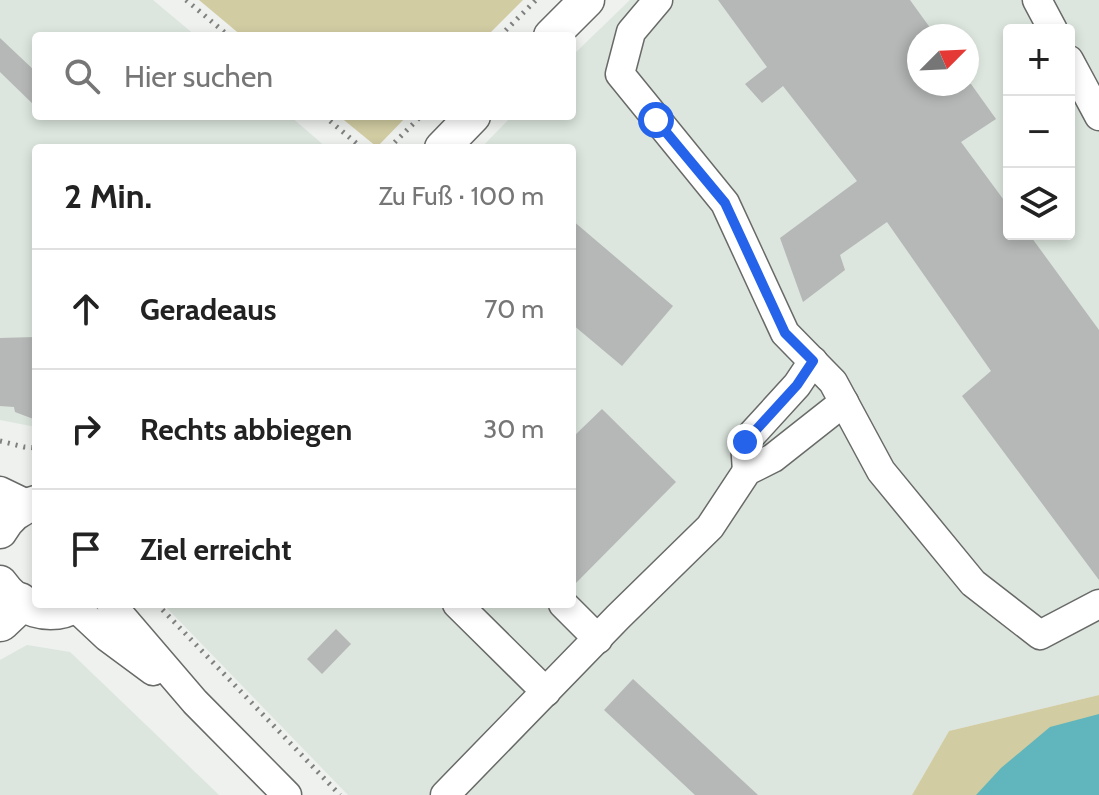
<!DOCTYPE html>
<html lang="de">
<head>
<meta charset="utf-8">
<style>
  body { margin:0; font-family:Cabin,sans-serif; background:#f2f2f2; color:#222 }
  .controls { position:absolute; right:24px; top:24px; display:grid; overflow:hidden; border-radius:8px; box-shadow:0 4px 12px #0003 }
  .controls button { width:72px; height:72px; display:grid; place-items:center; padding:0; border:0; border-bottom:2px solid #e0e0e0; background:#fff; color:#222; font:40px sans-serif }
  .compass { position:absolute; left:907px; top:24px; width:72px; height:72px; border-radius:50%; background:#fff; box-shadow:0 4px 12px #0003; rotate:66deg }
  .stop { position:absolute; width:24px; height:24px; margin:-18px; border:6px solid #2563eb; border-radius:50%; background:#fff }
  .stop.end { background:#2563eb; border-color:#fff; box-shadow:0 2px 8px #0008 }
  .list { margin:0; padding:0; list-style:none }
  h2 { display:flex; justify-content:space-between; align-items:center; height:104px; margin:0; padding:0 32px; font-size:34px }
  h2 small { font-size:26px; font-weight:400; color:#767676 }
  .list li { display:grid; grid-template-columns:52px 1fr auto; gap:24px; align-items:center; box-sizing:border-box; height:120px; padding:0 32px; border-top:2px solid #e0e0e0 }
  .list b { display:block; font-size:30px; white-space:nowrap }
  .list em { font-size:26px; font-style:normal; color:#767676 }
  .icon { flex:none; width:44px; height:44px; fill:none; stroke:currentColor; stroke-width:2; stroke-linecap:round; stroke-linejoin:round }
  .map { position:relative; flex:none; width:1099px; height:795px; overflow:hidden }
  .search { position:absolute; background:#fff; box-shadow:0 4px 12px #0003; left:32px; top:32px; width:544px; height:88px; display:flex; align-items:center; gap:20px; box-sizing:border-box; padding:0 28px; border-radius:8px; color:#767676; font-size:30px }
  .panel { position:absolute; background:#fff; box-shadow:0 4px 12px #0003; left:32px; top:144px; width:544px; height:464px; border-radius:8px }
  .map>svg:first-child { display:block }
  .built { fill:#dce5de; fill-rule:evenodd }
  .green { fill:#d1cca2 }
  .water { fill:#60b6bc }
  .building { fill:#b5b8b7 }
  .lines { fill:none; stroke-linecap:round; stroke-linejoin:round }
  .minor-casing { stroke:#686a68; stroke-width:31 }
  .major-casing { stroke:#686a68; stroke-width:37 }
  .highway-casing { stroke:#686a68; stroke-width:43 }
  .path { stroke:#7f817f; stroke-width:5; stroke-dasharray:2 6; stroke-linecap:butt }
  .minor { stroke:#fff; stroke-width:28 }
  .major { stroke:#fff; stroke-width:34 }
  .highway { stroke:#fff; stroke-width:40 }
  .route { stroke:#2563eb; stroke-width:10 }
</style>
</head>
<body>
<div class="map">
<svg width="1099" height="795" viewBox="0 0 1099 795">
  <rect width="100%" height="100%" fill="#eef1ee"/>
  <g class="built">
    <path d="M0,0H153L196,36H36V116H290L327,148H36V427L0,420Z"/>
    <path d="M630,0H1099V695L949,731L912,795H348L163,604H572V148H481L512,116H572V56ZM1009,30H1069V234H1009ZM919,36H967V84H919Z"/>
    <path d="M27,645L70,652L219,795H0V660Z"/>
  </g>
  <g class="green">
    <path d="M199,0H523L487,36H242Z"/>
    <path d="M339,116H407L377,147Z"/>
    <path d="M1099,695V795H912L949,731Z"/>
  </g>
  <path class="water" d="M1099,714V795H976L1001,768L1050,727Z"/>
  <g class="building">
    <path d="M718,0H910L936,36H919V84H971L996,119L961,142L1009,207V234H1029L1099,330V580L962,396L991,371L887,222L840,255L845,270L803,302L780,238L857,181L783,86L762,103L745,84L767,67Z"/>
    <path d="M0,38L36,72V107L0,72Z"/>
    <path d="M572,220L673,306L622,366L572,324Z"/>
    <path d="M36,337V420L15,412L14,407L0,406V338Z"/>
    <path d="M602,409L676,482L572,587V438Z"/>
    <path d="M336,629L351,644L322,674L307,659Z"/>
    <path d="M633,679L758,795H695L604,710Z"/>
  </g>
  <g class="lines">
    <g class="minor-casing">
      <g id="minor">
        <path d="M658,0L631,32L620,74L725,203L785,333L833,382L881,471L973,583L1040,635L1099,604"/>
        <path d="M1037,0L1053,30"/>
        <path d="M1069,60L1099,116"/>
        <path d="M747,471L745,442L797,385L813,361"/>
        <path d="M0,491L29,505"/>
        <path d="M111,604L195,702L287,795"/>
        <path d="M457,604L546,692"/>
        <path d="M563,604L598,639"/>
        <path d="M75,607L107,637L153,671"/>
        <path d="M445,795L618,617L710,527L747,471L773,458L844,402"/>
      </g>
    </g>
    <g class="major-casing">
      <g id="major">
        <path d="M551,36L587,0"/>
        <path d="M442,148L473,116"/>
        <path d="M0,531C8,516 20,507 36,503"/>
        <path d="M0,583C18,609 49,621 78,604"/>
      </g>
    </g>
    <g class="highway-casing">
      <path id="highway" d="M0,621L19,603"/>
    </g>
    <g class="path">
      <path d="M186,0L229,36"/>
      <path d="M500,36L536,0"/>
      <path d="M324,116L362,148"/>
      <path d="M389,148L421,116"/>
      <path d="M0,441L24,447L36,448"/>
      <path d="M157,604L340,795"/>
    </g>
    <use href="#minor" class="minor"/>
    <use href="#major" class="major"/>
    <use href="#highway" class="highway"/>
  </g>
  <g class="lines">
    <path class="route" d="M656,120L725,203L785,333L813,361L797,385L745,442"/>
  </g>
</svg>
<div class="controls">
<button>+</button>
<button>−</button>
<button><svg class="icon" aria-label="layers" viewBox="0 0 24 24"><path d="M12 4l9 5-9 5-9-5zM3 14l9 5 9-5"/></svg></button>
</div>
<svg class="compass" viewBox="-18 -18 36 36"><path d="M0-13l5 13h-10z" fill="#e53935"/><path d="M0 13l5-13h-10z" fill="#767676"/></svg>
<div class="stop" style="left:656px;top:120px"></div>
<div class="stop end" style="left:745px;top:442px"></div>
<div class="search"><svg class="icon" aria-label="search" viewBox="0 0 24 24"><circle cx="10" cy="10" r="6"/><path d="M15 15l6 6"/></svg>Hier suchen</div>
<section class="panel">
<h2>2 Min.<small>Zu Fuß · 100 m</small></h2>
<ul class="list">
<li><svg class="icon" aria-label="ahead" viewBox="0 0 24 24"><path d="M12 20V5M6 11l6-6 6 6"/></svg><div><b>Geradeaus</b></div><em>70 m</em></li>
<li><svg class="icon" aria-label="right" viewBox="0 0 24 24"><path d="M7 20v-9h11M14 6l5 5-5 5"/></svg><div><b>Rechts abbiegen</b></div><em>30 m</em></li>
<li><svg class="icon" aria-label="arrive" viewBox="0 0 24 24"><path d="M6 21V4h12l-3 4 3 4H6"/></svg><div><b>Ziel erreicht</b></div></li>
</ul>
</section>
</div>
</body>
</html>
